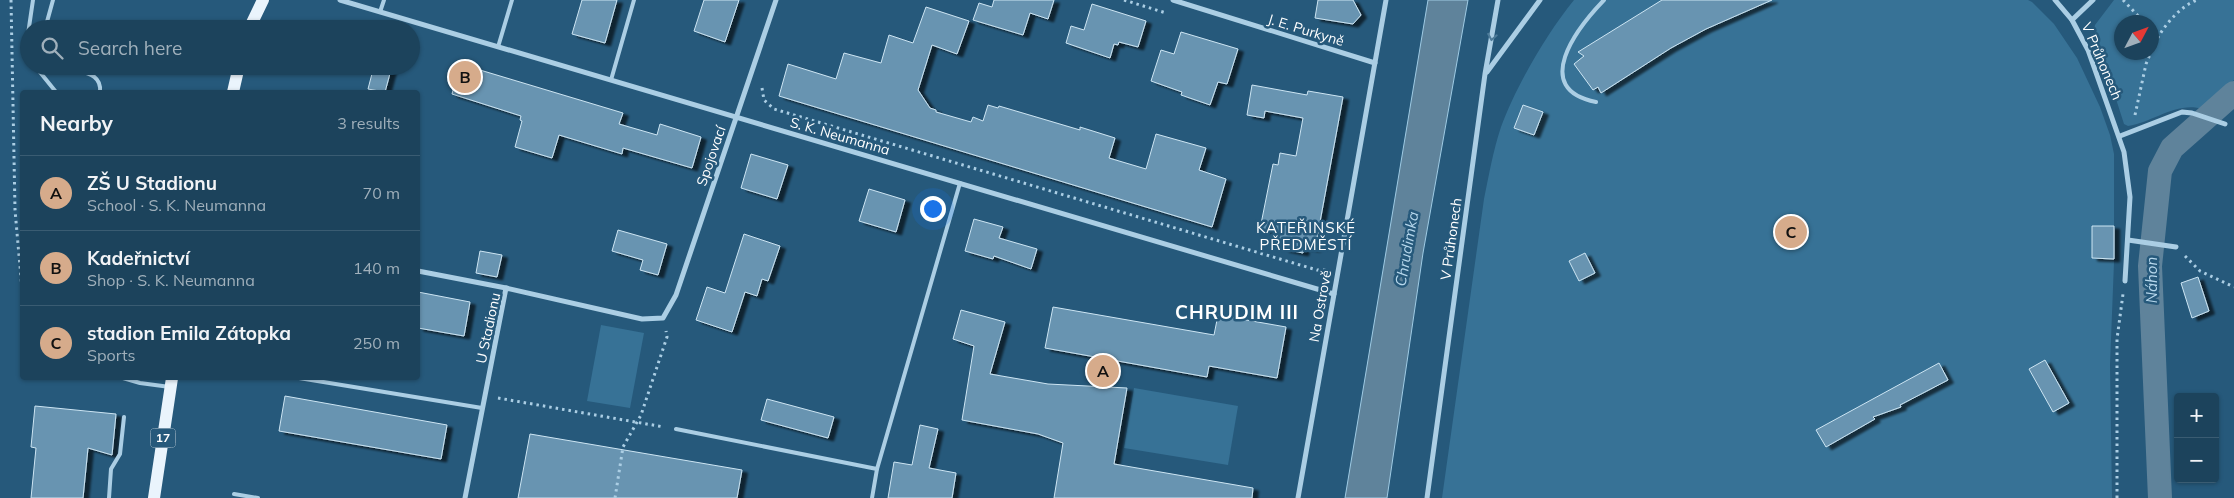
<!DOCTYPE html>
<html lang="en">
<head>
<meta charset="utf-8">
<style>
  body { margin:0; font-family:Mulish,sans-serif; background:#254a62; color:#f1f3f6 }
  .controls { position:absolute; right:15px; bottom:15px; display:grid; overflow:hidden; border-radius:5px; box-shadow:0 1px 4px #0004 }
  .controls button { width:45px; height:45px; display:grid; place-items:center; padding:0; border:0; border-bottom:1px solid #3a5c72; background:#1c435c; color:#f1f3f6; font:25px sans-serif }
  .compass { position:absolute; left:2114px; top:15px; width:45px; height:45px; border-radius:50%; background:#1c435c; box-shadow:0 1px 4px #0004; rotate:49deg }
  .you { position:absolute; left:932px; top:208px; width:18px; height:18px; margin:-12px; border:4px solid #fff; border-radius:50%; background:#1a73e8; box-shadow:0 0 0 8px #1a73e833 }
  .badge { display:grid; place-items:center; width:32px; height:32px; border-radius:50%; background:#d6ab8b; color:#111; font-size:16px; font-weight:700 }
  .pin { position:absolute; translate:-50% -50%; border:2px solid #fff; box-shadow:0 1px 5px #0006 }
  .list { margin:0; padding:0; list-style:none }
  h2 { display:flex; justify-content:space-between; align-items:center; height:65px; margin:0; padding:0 20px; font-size:21px }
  h2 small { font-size:16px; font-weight:400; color:#a0b0bb }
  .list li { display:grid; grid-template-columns:32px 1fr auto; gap:15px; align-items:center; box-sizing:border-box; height:75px; padding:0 20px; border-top:1px solid #3a5c72 }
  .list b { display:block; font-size:19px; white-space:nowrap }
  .list p { margin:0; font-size:16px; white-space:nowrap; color:#a0b0bb }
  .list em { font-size:16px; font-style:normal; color:#a0b0bb }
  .icon { flex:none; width:28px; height:28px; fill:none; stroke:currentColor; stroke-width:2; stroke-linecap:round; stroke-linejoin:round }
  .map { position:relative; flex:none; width:2234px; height:498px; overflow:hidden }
  .search { position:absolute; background:#1c435c; box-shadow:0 1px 4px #0004; left:20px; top:20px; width:400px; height:55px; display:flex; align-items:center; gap:12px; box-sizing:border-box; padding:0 18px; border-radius:28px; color:#a0b0bb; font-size:19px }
  .panel { position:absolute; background:#1c435c; box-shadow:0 1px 4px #0004; left:20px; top:90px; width:400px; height:290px; border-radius:5px }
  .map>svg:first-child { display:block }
  .green { fill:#377296; fill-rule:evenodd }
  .water { fill:#5f839b; stroke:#9fcbe4 }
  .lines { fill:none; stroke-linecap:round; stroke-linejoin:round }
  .canal { stroke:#5f839b; stroke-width:24 }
  .building { fill:#6794b1; stroke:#cde5f3; filter:url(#shadow) }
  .path { stroke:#abcee4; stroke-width:3; stroke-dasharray:2.5 4; stroke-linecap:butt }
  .lane { stroke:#abcee4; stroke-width:4 }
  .street { stroke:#abcee4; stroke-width:5 }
  .primary { stroke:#eaf4fc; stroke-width:12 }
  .oneway { stroke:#4e7c9a }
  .labels { text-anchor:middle; stroke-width:5; stroke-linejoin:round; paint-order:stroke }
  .shield { fill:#26597b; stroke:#becdd7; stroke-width:1 }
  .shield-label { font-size:12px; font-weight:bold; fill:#fff }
  .street-label { font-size:14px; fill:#fff; stroke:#26597b }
  .neighbourhood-label { font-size:15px; letter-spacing:1px; fill:#fff; stroke:#26597b }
  .water-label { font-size:15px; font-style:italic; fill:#b6d7ec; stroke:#26597b }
  .district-label { font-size:19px; font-weight:bold; letter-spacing:1px; fill:#fff; stroke:#26597b }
</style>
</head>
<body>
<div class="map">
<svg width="2234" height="498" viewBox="0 0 2234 498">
  <defs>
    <filter id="shadow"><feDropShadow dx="5.5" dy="3" stdDeviation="1" flood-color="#0009"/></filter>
  </defs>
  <rect width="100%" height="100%" fill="#26597b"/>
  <g class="green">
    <path d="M1574,0H2028L2032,2L2054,24L2077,58L2100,107L2110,135L2114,154V262L2110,365L2112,498H1442L1484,199C1489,175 1493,151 1501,127C1516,86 1547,33 1574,0Z"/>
    <path d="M2114,0H2234V80L2203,109C2176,101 2154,122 2128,126L2124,124L2094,30L2095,25ZM2122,22H2152V52H2122Z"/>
    <path d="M601,325L644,333L630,408L587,401Z"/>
    <path d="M1134,388L1238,406L1228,465L1124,448Z"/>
  </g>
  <path class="water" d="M1428,0H1468L1423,253L1387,498H1345Z"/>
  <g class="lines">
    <path class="canal" d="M2160,498L2150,266L2160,171L2172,148L2234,93"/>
  </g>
  <g class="building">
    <path d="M582,0H617L605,43L572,34Z"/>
    <path d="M704,0H739L725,42L694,31Z"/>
    <path d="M994,0H1054L1048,19L1030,13L1023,35L973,20L979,3L992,7Z"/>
    <path d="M1318,0H1353L1361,15L1353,24L1315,18Z"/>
    <path d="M1662,0H1772L1706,29L1671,48L1601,93L1598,87L1593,90L1574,64L1584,56L1578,52Z"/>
    <path d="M1092,4L1146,21L1138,47L1119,42L1118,45L1114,44L1110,58L1066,43L1071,26L1084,30Z"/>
    <path d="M926,7L969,21L957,54L932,45L918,90L930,108L936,110V112L971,122L973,117L983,121L988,105L998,108L999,106L1080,130V127L1115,138L1109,158L1146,169L1156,134L1206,148L1199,170L1226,179L1212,227L779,96L788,64L836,79L844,53L881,63L889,35L913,43Z"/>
    <path d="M1181,32L1238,49L1227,84L1218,82L1210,105L1181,95L1182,92L1151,81L1161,50L1174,54Z"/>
    <path d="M460,64L623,113L619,124L657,135L660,124L701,137L692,168L623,148L622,154L559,135L552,158L515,147L522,121L520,120L521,116L452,94Z"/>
    <path d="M374,66H392L385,92L368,89Z"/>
    <path d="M1252,85L1307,95L1308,91L1343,97L1315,249L1304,247L1303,253L1284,249L1280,245L1276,232L1260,229L1273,164L1278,165L1280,153L1296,156L1303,118L1265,111L1264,118L1247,115Z"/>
    <path d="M1523,105L1543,112L1534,135L1514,128Z"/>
    <path d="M751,154L788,165L777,199L741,188Z"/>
    <path d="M869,189L905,200L896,232L859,221Z"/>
    <path d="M974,219L1003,227L999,238L1037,249L1031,269L994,256L993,259L965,251Z"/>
    <path d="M2092,226H2114V259L2092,258Z"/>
    <path d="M618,230L667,244L658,275L640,270L643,260L612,251Z"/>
    <path d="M744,234L780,246L768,281L762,279L757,296L745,292L732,332L696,320L707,287L725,293Z"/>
    <path d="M480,251L502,255L497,277L476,273Z"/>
    <path d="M1585,253L1595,273L1579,281L1569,261Z"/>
    <path d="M2198,277L2209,311L2192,318L2181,283Z"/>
    <path d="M418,292L470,302L464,336L418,328Z"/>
    <path d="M1053,307L1214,335L1218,315L1286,327L1277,378L1209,366L1207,377L1045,348Z"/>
    <path d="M961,310L1005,322L990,374L1048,384L1127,388L1114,464L1253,488L1252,498H1054L1063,443L1038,434L962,420L974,346L953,339Z"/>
    <path d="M2045,360L2069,403L2053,412L2029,369Z"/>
    <path d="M1939,363L1948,380L1900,405L1901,407L1873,417L1875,419L1826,447L1816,430Z"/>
    <path d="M285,396L447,425L441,459L279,431Z"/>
    <path d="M767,399L834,417L828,438L761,420Z"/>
    <path d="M35,406L116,414L112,455L88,448L83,498H31L36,448L31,447Z"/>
    <path d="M920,425L938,429L929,468L956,473L952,498H888L894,462L912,465Z"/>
    <path d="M530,434L742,470L737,498H518Z"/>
  </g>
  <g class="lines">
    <g class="path">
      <path d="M11,0L15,210L22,289"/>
      <path d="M1124,0L1166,13"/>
      <path d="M2123,0L2144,22"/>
      <path d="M2152,50C2159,31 2178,7 2197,0"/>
      <path d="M762,88L764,100L774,109L1317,270H1326"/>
      <path d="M2135,115L2146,64L2151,52"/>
      <path d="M2185,256L2200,271L2234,287"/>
      <path d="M498,398L664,427"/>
      <path d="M615,498L623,447L641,415L667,337L666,331"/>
      <path d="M2117,498V339L2123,294"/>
    </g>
    <g class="lane">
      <path d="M380,12L384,0"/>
      <path d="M45,29L53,0"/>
      <path d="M498,47L512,0"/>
      <path d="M29,54L27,41L33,0"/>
      <path d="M35,66L56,92"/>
      <path d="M66,66C81,73 102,72 100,92"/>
      <path d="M611,80L634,0"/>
      <path d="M1596,102C1530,89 1577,28 1604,0"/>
      <path d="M123,378L140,383L170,387"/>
      <path d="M299,378L482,408"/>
      <path d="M676,429L877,469L960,183"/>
      <path d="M234,494L258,498"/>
      <path d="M109,498L111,469L120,454L124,417"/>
      <path d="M872,498L877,469"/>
    </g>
    <g class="street">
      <path d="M340,0L1334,294"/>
      <path d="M1173,0L1375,63"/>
      <path d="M2055,0L2072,20L2088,50L2124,152L2130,197L2125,281"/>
      <path d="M2072,20L2093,0"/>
      <path d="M1487,72L1540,0"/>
      <path d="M2120,136L2182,112L2192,113L2225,124"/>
      <path d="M2128,240L2176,247"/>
      <path d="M418,271L506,288"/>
      <path d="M465,498L506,288L642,319L663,318L676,295L776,0"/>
      <path d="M1298,498L1386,0"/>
      <path d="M1427,498L1485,74L1498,0"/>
    </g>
    <g class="primary">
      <path d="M249,29L263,0"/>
      <path d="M233,92L239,66"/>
      <path d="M154,498L172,378"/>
    </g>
  </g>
  <defs><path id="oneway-chevron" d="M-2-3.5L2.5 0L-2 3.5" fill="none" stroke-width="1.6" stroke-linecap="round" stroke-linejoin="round" transform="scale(1.25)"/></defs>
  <use class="oneway" href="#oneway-chevron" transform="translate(1492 37) rotate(100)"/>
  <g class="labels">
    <rect class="shield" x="150.5" y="428.5" width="25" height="19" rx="4"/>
    <g class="shield-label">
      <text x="163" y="442">17</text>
    </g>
    <g class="street-label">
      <text transform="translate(1306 30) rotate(17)" y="5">J. E. Purkyně</text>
      <text transform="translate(2102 61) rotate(67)" y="5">V Průhonech</text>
      <text transform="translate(840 136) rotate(16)" y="5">S. K. Neumanna</text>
      <text transform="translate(711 156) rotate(-71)" y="5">Spojovací</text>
      <text transform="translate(1451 239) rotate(-82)" y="5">V Průhonech</text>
      <text transform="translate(1320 306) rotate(-80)" y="5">Na Ostrově</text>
      <text transform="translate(488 328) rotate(-78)" y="5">U Stadionu</text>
    </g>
    <g class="neighbourhood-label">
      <text x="1306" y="233">KATEŘINSKÉ<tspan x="1306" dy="17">PŘEDMĚSTÍ</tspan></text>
    </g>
    <g class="water-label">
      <text transform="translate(1407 249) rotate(-80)" y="5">Chrudimka</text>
      <text transform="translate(2152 280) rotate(-90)" y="5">Náhon</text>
    </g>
    <g class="district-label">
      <text x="1237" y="319">CHRUDIM III</text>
    </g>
  </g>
</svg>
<div class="controls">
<button>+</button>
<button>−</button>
</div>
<svg class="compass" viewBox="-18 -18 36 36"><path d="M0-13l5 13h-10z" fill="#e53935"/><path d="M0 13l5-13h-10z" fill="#a0b0bb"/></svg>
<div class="you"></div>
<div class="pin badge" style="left:1103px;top:371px">A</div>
<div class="pin badge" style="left:465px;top:77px">B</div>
<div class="pin badge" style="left:1791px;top:232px">C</div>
<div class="search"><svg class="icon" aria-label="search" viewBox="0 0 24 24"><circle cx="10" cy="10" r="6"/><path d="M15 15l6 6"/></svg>Search here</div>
<section class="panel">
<h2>Nearby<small>3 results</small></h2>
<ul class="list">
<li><span class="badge">A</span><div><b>ZŠ U Stadionu</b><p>School · S. K. Neumanna</p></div><em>70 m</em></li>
<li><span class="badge">B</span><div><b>Kadeřnictví</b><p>Shop · S. K. Neumanna</p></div><em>140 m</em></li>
<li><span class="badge">C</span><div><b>stadion Emila Zátopka</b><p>Sports</p></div><em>250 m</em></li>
</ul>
</section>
</div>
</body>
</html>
